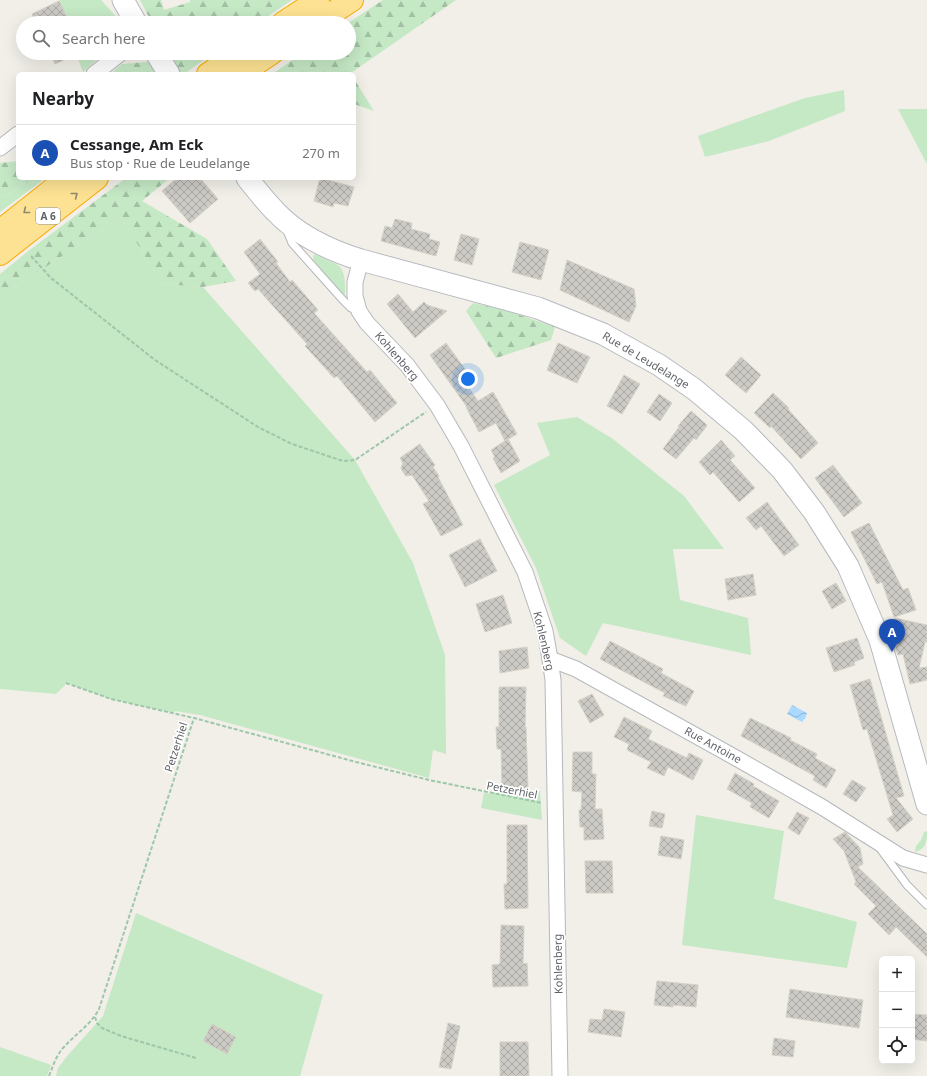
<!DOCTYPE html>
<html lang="en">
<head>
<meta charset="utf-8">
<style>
  body { margin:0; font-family:"Noto Sans",sans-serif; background:#f2f2f2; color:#202124 }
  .controls { position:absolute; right:12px; bottom:12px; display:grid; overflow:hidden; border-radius:6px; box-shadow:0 4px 16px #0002 }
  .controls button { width:36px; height:36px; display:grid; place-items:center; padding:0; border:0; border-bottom:1px solid #e0e0e0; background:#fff; color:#202124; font:20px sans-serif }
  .you { position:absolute; left:468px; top:379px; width:14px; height:14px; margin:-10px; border:3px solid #fff; border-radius:50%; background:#1a73e8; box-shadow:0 0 0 6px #1a73e833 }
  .badge { display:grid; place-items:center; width:26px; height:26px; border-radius:50%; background:#1a73e8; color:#fff; font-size:13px; font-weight:700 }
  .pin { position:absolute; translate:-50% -33px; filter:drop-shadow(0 1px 2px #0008) }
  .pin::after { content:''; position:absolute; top:21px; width:14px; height:12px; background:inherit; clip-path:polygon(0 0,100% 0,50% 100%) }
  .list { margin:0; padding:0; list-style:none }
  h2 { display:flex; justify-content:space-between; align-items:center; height:52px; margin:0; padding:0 16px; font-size:17px }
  h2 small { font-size:13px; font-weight:400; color:#757577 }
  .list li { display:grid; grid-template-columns:26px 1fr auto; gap:12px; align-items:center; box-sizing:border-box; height:56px; padding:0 16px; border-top:1px solid #e0e0e0 }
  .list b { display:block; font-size:15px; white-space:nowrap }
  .list p { margin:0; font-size:13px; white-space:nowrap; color:#757577 }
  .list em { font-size:13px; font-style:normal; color:#757577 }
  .icon { flex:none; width:22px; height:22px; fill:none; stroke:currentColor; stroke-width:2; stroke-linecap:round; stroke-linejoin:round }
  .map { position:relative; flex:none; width:927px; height:1076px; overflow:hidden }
  .search { position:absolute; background:#fff; box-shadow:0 4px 16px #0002; left:16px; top:16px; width:340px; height:44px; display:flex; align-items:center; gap:10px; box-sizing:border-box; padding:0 14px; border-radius:22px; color:#757577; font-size:15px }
  .panel { position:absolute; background:#fff; box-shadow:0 4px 16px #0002; left:16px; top:72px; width:340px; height:108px; border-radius:6px }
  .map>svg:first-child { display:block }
  .grass { fill:#c5e8c5 }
  .forest { fill:url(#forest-firs) }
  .water { fill:url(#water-waves) }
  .building { fill:url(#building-cross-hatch); stroke:#d6d1c6 }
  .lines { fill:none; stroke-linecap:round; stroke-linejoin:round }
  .lane-casing { stroke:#b5b8bc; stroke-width:9 }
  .street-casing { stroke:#b5b8bc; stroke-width:17 }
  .secondary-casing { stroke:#b6babf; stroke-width:23 }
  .highway-casing { stroke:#f9ab00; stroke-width:24 }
  .path { stroke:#9cc7a9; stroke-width:2; stroke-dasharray:4 2; stroke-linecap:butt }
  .lane { stroke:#fff; stroke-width:7 }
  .street { stroke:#fff; stroke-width:15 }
  .secondary { stroke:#fff; stroke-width:21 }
  .highway { stroke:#fde293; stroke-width:22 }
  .oneway { stroke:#8e8975 }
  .labels { text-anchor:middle; stroke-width:3.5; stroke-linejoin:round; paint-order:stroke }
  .shield { fill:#fff; stroke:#8f9295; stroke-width:1 }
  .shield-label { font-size:10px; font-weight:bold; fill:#5f6368 }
  .street-label { font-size:11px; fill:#5f6368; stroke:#fff }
</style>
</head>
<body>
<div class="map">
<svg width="927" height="1076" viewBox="0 0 927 1076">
  <defs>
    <pattern id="forest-firs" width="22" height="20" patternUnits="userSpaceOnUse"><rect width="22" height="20" fill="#c5e8c5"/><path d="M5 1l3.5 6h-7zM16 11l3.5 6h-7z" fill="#a3c0a4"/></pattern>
    <pattern id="water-waves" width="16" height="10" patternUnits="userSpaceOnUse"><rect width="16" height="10" fill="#aadaff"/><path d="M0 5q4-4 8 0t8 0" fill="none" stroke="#8eb4d2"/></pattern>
    <pattern id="building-cross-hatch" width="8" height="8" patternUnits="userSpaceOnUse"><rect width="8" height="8" fill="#cccac5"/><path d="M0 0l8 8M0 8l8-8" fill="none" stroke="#a9a8a4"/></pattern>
  </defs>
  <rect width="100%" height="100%" fill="#f1efe8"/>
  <g class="grass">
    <path d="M59,0H101L122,23H70Z"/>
    <path d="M79,53H104L83,72L76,54Z"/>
    <path d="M844,90L845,111L769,141L705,157L698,136L805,98Z"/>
    <path d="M898,109H927V164Z"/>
    <path d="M27,182L39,183L0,212V195L6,196Z"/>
    <path d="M121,217L162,284L203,287L355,460L413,563L445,655L446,754L433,750L429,778L200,715L175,711L174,713L111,699L67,683L56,694L0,689V299L8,292Z"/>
    <path d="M314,254L338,265C346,272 345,284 345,295H344L340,292L319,268L313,259Z"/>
    <path d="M577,417L613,439L684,496L724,549H673L680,600L748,618L751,655L603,623L586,656L560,638L536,568L494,485L550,455L537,423Z"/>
    <path d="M494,789L540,791L542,820L481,808L484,793L493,794Z"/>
    <path d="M696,815L784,831L774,899L857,922L847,968L682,945Z"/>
    <path d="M927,831C927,842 926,849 915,852L916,846L921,840L924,832Z"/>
    <path d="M136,913L323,995L300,1076H56L58,1068L68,1055L103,1016Z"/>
    <path d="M0,1047L51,1065L47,1076H0Z"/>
  </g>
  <g class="forest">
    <path d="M140,0H161L164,10L190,2V0H292L258,23H152Z"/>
    <path d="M383,0H456L351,73V74H272L303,53H349L348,23Z"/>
    <path d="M161,53H214L184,74H110L122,64L148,62Z"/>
    <path d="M354,79L374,111L354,104Z"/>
    <path d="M18,161V178H45L39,183L27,182L6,196L0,195V163Z"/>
    <path d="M126,178H170L142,201L207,239L236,281L203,287L162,284L121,217L8,292L0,299V274L31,249Z"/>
    <path d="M473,303L508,311L555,327L551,340L496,358L466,311Z"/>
  </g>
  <path class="water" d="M792,705L807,713L805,719H804L802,722L787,714Z"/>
  <g class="building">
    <path d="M59,1L70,23H36L32,14Z"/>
    <path d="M50,53H79L55,64Z"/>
    <path d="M177,178H200L218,199L190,223L162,191Z"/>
    <path d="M320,178L354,187L348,206L334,203L333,207L314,201Z"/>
    <path d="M395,219L412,223L411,229L430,234L429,239L440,242L436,256L381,241L385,226L392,228Z"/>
    <path d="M461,234L479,239L472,265L454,260Z"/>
    <path d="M260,239L278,262L276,263L290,282L292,280L318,310L314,313L367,372L370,370L397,403L375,422L337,376L334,378L305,346L307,344L258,289L255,291L248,283L260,274L244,252Z"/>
    <path d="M520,242L549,250L541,280L512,272Z"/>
    <path d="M567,260L634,289L636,306L629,322L560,290Z"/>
    <path d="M398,294L413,312L424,302L427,305L447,311L415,338L387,304Z"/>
    <path d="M446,343L473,380L466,384L478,401L493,392L517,434L505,441L496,423L479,432L466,407H467L430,355Z"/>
    <path d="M558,343L590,357L577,383L547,370Z"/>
    <path d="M741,357L761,375L746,393L725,375Z"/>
    <path d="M624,375L640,384L622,414L607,406Z"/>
    <path d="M773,393L789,408L788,409L818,443L801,459L771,426L770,428L754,413Z"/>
    <path d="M659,394L672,403L660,421L647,412Z"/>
    <path d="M691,411L707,425L706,427L696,440L694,438L676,459L663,449L679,427L678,426Z"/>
    <path d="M508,439L520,461L501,473L493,458L495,457L491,450Z"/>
    <path d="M721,440L735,456L730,460L755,488L739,502L713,472L710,475L699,462Z"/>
    <path d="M420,444L435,465L433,467L439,476L438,477L463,525L441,536L423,504L429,501L412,475L406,476L403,472L401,468L403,463L400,458Z"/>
    <path d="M833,465L862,503L844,517L815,478Z"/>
    <path d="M767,502L799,545L784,556L761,526L756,530L746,518Z"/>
    <path d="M869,523L903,590L908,588L916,610L894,617L882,582L877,584L851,532Z"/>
    <path d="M480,539L497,571L465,587L449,555Z"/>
    <path d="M753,574L756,595L728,600L725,579Z"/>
    <path d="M836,583L846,601L832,609L822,591Z"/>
    <path d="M503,595L512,623L485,632L476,604Z"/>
    <path d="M895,618L927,625V642H925L919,668L927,667V680L910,684L903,654L898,655L892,637L896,635L894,630L898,628Z"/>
    <path d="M857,638L864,658L854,662L855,665L834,672L826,648Z"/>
    <path d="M610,641L663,669L661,673L694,691L686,706L663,696L665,693L600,659Z"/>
    <path d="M527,647L529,668L500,673L499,651Z"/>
    <path d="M870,679L904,796L896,798L913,819L897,832L887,819L893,815L867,729L863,730L850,685Z"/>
    <path d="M499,687H526L525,727H526L528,788H502L501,749H497L496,727H499Z"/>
    <path d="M592,694L604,715L590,723L578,701Z"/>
    <path d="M624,717L652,731L648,739L687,758L689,753L703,760L693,780L668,767L664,776L647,768L651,762L627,750L629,744L614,737Z"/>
    <path d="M750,718L791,738L790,740L817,754L815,758L836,770L826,788L813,780L815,776L741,736Z"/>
    <path d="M573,752H592V774H596L595,809H602L604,839L584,840V827H580L579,810H581L582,792L572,791Z"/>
    <path d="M735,773L754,784L753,786L779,801L769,818L750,807L752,803L727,789Z"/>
    <path d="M852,780L866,788L856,802L843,794Z"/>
    <path d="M652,811L665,814L662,828L649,826Z"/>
    <path d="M797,812L809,818L799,835L788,828Z"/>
    <path d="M507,825H527L528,908L505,909L504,884H507Z"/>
    <path d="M845,832L860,848L863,864L858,867L927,934V957L896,927L889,935L868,914L876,906L854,884L856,882L844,851L833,839Z"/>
    <path d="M661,836L684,840L681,859L658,855Z"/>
    <path d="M585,861H612L613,893H586Z"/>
    <path d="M501,925L524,926L523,964L527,963L528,986L493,987L492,965L500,964Z"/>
    <path d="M657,981L698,985L696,1007L673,1005V1007L654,1005Z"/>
    <path d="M790,989L863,1000L859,1028L786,1017Z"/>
    <path d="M604,1009L625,1012L621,1037L588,1032L590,1019L602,1020Z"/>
    <path d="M912,1014L927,1015V1041L912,1039Z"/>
    <path d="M448,1023L460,1026L451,1069L439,1067Z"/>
    <path d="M212,1024L236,1037L227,1054L203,1041Z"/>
    <path d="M774,1038L795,1041L793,1057L772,1055Z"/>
    <path d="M500,1042H528L529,1076H500Z"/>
  </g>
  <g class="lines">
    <g class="lane-casing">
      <g id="lane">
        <path d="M289,229L288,233L292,243L342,299L351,308L357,310"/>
        <path d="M879,847L907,885L927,905"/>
      </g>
    </g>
    <g class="street-casing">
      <g id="street">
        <path d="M94,74L121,53"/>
        <path d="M0,148L18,134"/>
        <path d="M361,260L355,282V296L359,311L367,323L407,365L437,405L461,446L525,572L545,631L550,659L553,680L560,1076"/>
        <path d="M550,659L576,669L736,758L822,807L903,858L927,865"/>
      </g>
    </g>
    <g class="secondary-casing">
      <g id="secondary">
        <path d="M123,0L136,23"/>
        <path d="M156,53L169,74"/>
        <path d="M247,178C256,189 265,201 275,211C298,236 329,250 361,260L538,308L603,334L659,365L694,389L743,430L782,470L814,512L848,566L880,640L927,804"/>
      </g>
    </g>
    <g class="highway-casing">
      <g id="highway">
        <path d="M283,23L318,0"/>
        <path d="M317,23L352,0"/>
        <path d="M208,74L239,53"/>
        <path d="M240,74L272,53"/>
        <path d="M0,231L67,178"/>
        <path d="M0,254L97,178"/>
      </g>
    </g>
    <g class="path">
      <path d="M31,256L51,278L155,360L258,427L292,444L343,461L355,460L426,412"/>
      <path d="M66,683L111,699L194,718L356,762L429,780L542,803"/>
      <path d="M95,1017L97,1023L102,1028L121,1036L196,1058"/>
      <path d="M49,1076C53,1066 56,1056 63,1048C75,1034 90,1026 99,1009L194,718"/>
    </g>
    <use href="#lane" class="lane"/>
    <use href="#street" class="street"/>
    <use href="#secondary" class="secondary"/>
    <use href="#highway" class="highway"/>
  </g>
  <defs><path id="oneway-chevron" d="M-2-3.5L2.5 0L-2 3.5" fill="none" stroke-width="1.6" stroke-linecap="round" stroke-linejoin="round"/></defs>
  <g class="oneway">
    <use href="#oneway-chevron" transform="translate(75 195) rotate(-38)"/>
    <use href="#oneway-chevron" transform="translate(26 211) rotate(142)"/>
  </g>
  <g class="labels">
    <rect class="shield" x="36" y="208" width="24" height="16" rx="3"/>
    <g class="shield-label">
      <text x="48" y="220">A 6</text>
    </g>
    <g class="street-label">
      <text transform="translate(397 356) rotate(49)" y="4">Kohlenberg</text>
      <text transform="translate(646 360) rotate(31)" y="4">Rue de Leudelange</text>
      <text transform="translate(544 641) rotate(77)" y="4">Kohlenberg</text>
      <text transform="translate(713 745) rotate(29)" y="4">Rue Antoine</text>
      <text transform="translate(176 747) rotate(-72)" y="4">Petzerhiel</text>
      <text transform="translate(512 790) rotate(11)" y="4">Petzerhiel</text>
      <text transform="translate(558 964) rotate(-91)" y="4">Kohlenberg</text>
    </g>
  </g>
</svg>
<div class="controls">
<button>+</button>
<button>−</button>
<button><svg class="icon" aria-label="locate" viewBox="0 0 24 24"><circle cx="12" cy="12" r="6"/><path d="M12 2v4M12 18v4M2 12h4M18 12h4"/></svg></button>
</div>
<div class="you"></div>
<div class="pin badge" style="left:892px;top:652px;background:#1a4fb4">A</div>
<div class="search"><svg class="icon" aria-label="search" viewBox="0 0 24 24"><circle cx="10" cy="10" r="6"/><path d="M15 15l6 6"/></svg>Search here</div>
<section class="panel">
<h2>Nearby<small></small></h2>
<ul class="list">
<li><span class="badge" style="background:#1a4fb4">A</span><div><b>Cessange, Am Eck</b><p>Bus stop · Rue de Leudelange</p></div><em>270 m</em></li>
</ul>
</section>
</div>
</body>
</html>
